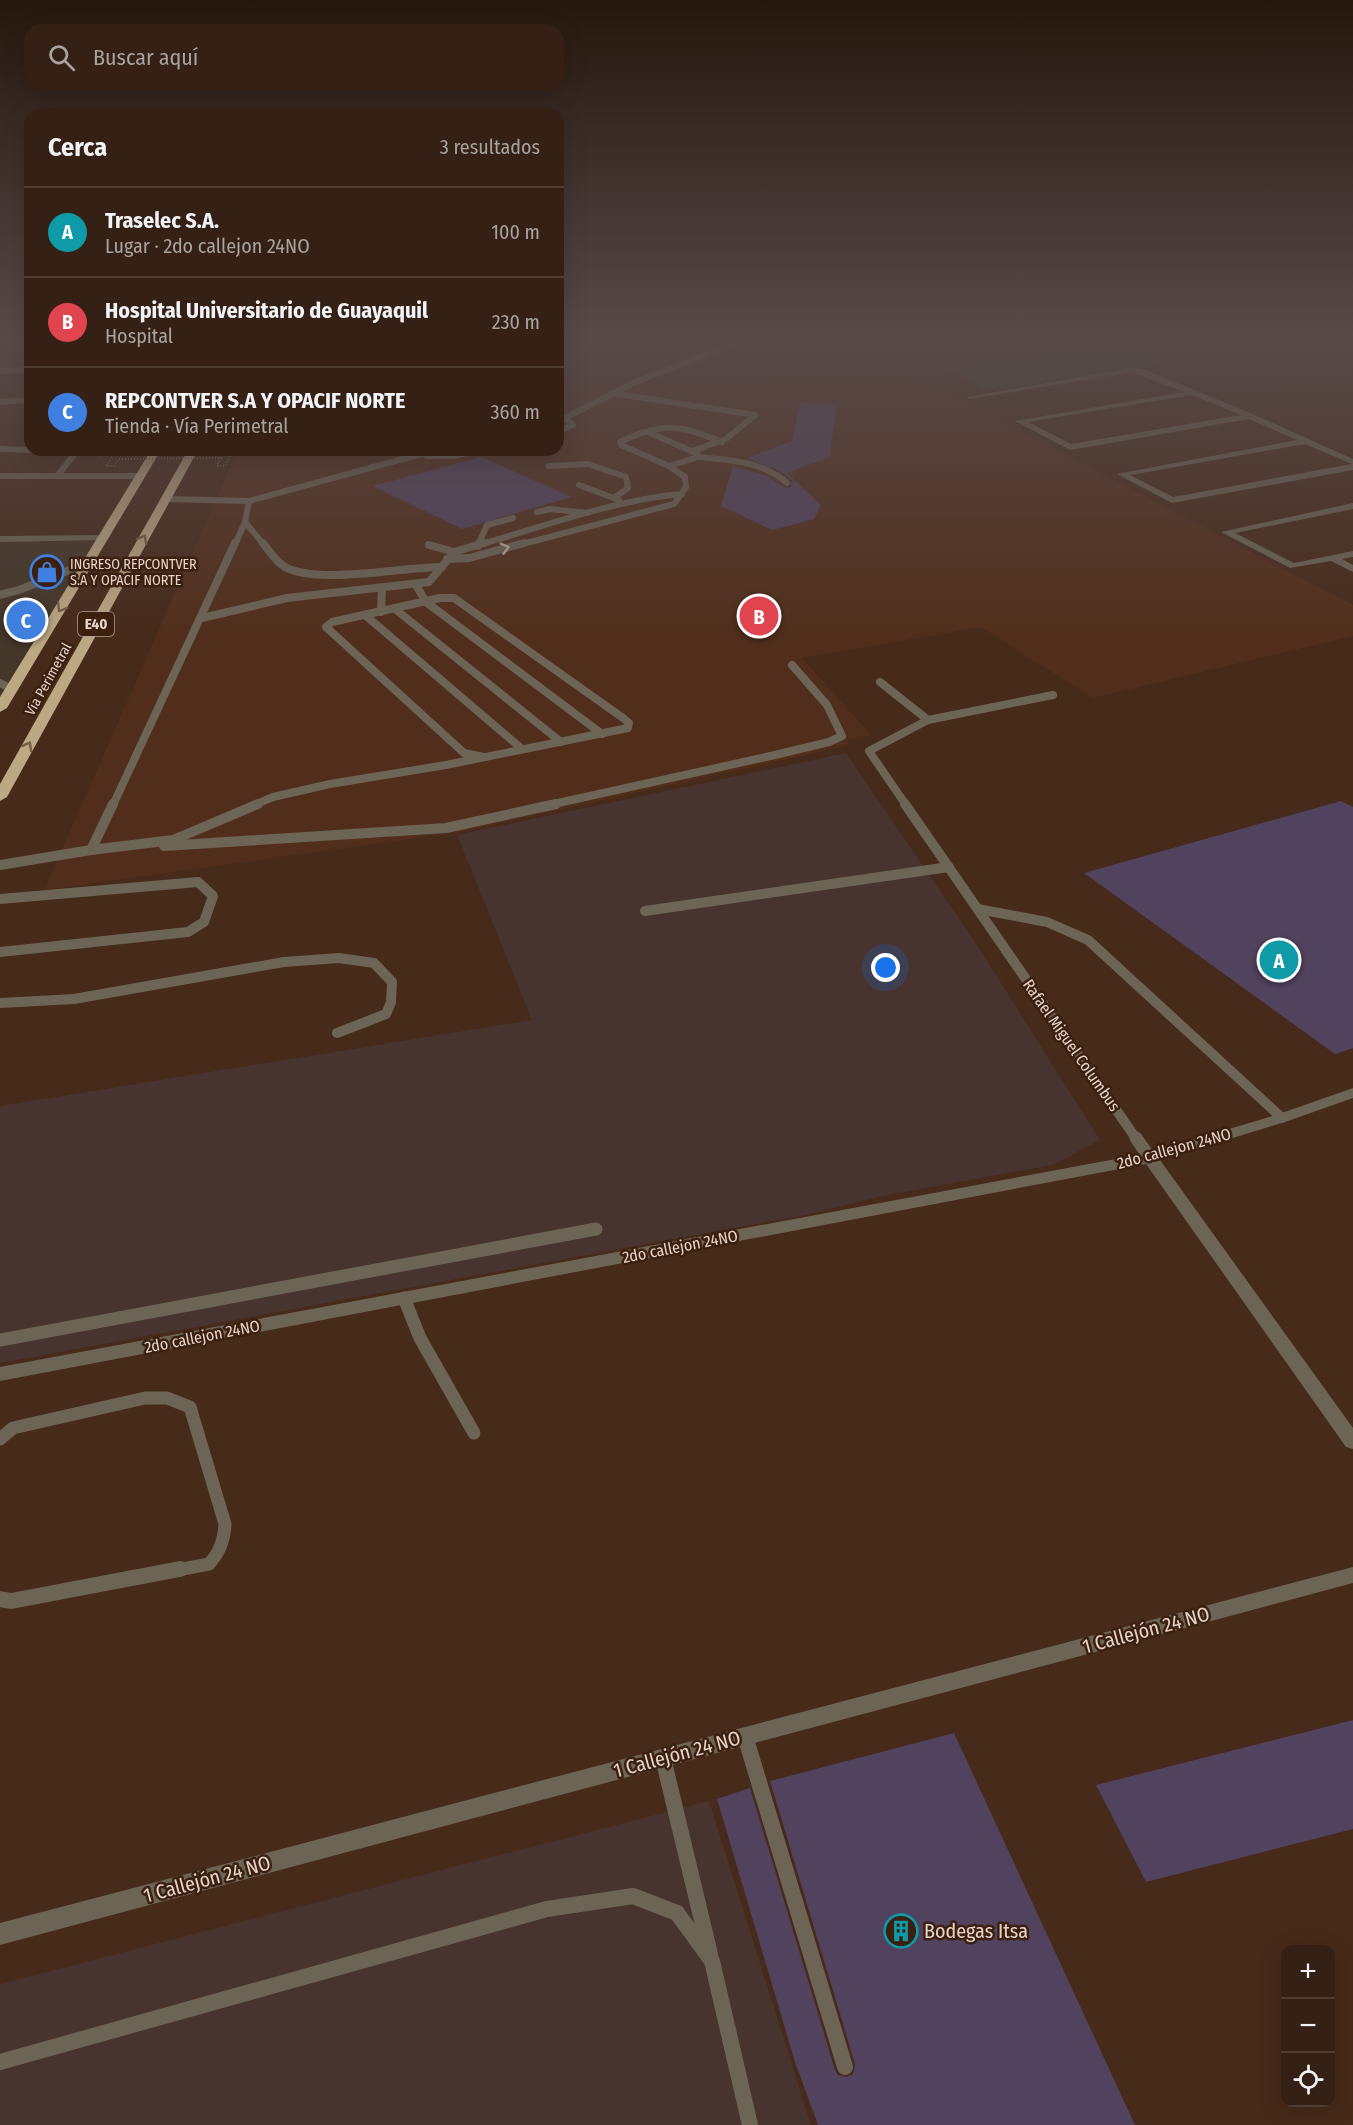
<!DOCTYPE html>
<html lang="es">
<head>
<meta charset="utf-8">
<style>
  body { margin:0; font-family:"Fira Sans Condensed",sans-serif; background:#3c281d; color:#f1f3f6 }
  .controls { position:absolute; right:18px; bottom:18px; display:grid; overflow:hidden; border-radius:12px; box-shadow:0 6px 24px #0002 }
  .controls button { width:54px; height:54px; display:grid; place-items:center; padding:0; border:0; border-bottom:2px solid #4e3e34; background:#342014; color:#f1f3f6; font:30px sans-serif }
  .you { position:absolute; left:886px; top:968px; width:21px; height:21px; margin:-15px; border:4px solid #fff; border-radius:50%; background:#1a73e8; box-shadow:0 0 0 9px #1a73e833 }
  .badge { display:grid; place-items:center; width:39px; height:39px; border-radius:50%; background:#1a73e8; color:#fff; font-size:20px; font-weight:700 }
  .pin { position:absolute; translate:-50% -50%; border:3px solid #fff; box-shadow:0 2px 6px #0006 }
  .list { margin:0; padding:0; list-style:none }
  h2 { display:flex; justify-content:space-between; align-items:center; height:78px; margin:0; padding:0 24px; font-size:26px }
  h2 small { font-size:20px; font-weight:400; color:#a9a3a0 }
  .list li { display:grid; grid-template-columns:39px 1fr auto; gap:18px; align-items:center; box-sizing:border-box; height:90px; padding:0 24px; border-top:2px solid #4e3e34 }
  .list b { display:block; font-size:22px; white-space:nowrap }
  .list p { margin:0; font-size:20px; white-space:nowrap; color:#a9a3a0 }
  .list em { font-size:20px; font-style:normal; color:#a9a3a0 }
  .icon { flex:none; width:33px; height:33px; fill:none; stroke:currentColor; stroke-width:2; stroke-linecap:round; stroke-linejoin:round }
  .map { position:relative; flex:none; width:1353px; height:2125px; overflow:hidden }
  .search { position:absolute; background:#342014; box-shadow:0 6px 24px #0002; left:24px; top:24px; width:540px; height:66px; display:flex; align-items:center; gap:15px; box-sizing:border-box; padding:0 21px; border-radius:18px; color:#a9a3a0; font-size:22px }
  .panel { position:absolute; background:#342014; box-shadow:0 6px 24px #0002; left:24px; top:108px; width:540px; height:348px; border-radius:18px }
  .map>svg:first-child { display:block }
  .commercial { fill:#443629 }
  .industrial { fill:#47342e }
  .built { fill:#512e1b }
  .green { fill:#3b4028 }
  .building { fill:#51425e }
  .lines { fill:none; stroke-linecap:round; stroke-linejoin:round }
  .path { stroke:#836b5d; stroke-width:2; stroke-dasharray:1 2; stroke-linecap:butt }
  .lane-far4 { stroke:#6c6455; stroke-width:6 }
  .lane-far3 { stroke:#6c6455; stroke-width:8 }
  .lane-far2 { stroke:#6c6455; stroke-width:10 }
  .lane-far1 { stroke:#6c6455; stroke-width:13 }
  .lane { stroke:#6c6455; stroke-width:16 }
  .street { fill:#6c6455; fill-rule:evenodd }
  .highway { fill:#bda884; fill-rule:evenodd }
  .path-bridge { stroke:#836b5d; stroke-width:2; stroke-dasharray:1 2; stroke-linecap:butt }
  .oneway { stroke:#765d44 }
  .oneway2 { stroke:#bbaca0 }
  .labels { text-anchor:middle; stroke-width:5; stroke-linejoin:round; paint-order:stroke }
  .far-poi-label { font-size:14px; fill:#e5d3c9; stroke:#3b2010; text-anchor:start }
  .far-street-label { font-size:14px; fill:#e5d3c9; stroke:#3b2010 }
  .shield { fill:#3b2010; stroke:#b29d92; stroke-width:1.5 }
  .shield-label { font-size:15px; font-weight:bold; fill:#e5d3c9 }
  .street-label { font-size:16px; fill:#e5d3c9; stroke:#3b2010 }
  .near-street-label { font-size:20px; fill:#e5d3c9; stroke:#3b2010 }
  .near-poi-label { font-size:20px; fill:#e5d3c9; stroke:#3b2010; text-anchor:start }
</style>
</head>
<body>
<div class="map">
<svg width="1353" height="2125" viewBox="0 0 1353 2125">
  <rect width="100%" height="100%" fill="#462a1a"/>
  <path class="commercial" d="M103,539L0,700V540Z"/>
  <g class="industrial">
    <path d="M846,753L979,948L1100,1140L1053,1165L888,1195L805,1215L0,1363V1106L532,1020L457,835Z"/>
    <path d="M709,1801L811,2125H0V1984Z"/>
  </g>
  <path class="built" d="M558,342H849L1353,605V636L1093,698L981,627L802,658L872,736L846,740L850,745L460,832L44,890L238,450H558Z"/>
  <path class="green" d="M1124,344L1167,364L987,391L946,368Z"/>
  <g class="building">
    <path d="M800,403L836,404L830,457L787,473L821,505L814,519L772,530L721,506L733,466L765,475L786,488L791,487L792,480L780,471L747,458L792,441Z"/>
    <path d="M481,457L572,497L462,529L373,486Z"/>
    <path d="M1341,801L1353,807V1048L1335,1054L1084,873Z"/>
    <path d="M1353,1720V1829L1146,1882L1096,1785Z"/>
    <path d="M954,1733L1135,2125H818L795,2062L717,1799L750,1788L835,2070L838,2075L847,2077L853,2074L855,2064L770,1781Z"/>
  </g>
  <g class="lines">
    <g class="path">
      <path d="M209,454H218L221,450"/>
      <path d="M100,458L106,450"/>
    </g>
    <g class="lane-far4">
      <path d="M0,371L30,370"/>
      <path d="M611,393L755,415L726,439L692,451"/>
      <path d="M0,402L30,400"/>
      <path d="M558,419L565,418L633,383L738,342"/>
      <path d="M558,431L573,425L565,418"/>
      <path d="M650,433L698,454V457L669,466"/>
      <path d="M0,449L30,450"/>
      <path d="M33,450H78"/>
      <path d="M427,456H454L479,450"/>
      <path d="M698,457C731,460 761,461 787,483"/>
      <path d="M549,466L588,464L626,477L628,488L614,498"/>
      <path d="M57,476L78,450"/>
      <path d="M579,485L619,500"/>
      <path d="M166,499L249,501L436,450"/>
      <path d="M537,512L550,509L587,513"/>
      <path d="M245,522L264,545"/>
      <path d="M235,545L245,522L249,501"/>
      <path d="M478,545L487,525L513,518"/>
      <path d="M479,545C542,527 618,499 682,494"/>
      <path d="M519,545L674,504L686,487L685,477L669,466L621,445L620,442C663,421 680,425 722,442"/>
    </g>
    <g class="lane-far3">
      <path d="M263,543C269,551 276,562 285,567C319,585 401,567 442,567"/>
      <path d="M429,545L454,552"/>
      <path d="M478,546L479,543"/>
      <path d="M447,559L469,558L524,543"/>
      <path d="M416,585L426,602L602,734"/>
      <path d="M0,595L19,590L90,562"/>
      <path d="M395,609L561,742"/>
      <path d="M381,612L382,589"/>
      <path d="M365,615L522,749"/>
      <path d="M202,618L287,598L429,582L454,552L484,543"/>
      <path d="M880,682L928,720L869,751L906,805"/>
      <path d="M0,683L12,689"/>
      <path d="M928,720L1053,695"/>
      <path d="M113,805L235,543"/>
      <path d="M254,805L273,797L330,784L446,765L628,728L629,723L623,718L454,598H440L332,622L326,627L464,753L484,757"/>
      <path d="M549,805L775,755L829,742L842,736L827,705L792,665"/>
    </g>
    <g class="lane-far2">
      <path d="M905,804L1137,1140"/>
      <path d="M164,846L446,828L556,804"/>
      <path d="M91,850L173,840L258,804"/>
      <path d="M91,850L113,804"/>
      <path d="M0,865L97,849"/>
      <path d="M0,899L198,882L213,896L204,922L188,932L0,952"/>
      <path d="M978,909L1047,922L1088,940L1282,1118"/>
      <path d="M645,911L949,867"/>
      <path d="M0,1003L74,999L284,962L339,958L374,963L392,982L391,1002L386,1014L337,1033"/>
    </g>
    <g class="lane-far1">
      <path d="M1136,1138L1150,1158"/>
      <path d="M404,1298L420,1338L474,1433"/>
      <path d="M0,1340L596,1229"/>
      <path d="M0,1439L13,1428L145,1398H167L190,1407L225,1524C224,1540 220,1552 209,1564L172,1571"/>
    </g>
    <g class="lane">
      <path d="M0,1599L11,1601L180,1569"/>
      <path d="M745,1736L845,2067"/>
      <path d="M663,1758L710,1954"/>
      <path d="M0,2062L547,1909L633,1896L677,1913L712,1961L750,2125"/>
    </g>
    <g class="street">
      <path d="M1132,368L1143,369L1253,414L1353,459V470L1172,503L1117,474L1297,440L1249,419L1070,450L1015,421L1184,392L1132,372L970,399L966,397ZM1192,395L1241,415L1071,444L1028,422ZM1305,444L1352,464L1173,497L1130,475Z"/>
      <path d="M0,473H141L145,476L141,479H0Z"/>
      <path d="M1353,503V509L1235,533L1294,563L1353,551V557L1342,559L1353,565V572L1331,561L1290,568L1221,532Z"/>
      <path d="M108,535L110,537L105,540L0,542V536Z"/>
      <path d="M1353,1088V1098L1288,1121L1160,1160L1353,1428V1449L1346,1447L1146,1164L0,1381V1367L1148,1153L1276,1115Z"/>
      <path d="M1353,1567V1583L0,1945V1923Z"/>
    </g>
    <g class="highway">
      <path d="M151,450H161L7,708L0,712V697Z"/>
      <path d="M188,450H198L7,797L0,801V784Z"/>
    </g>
    <path class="path-bridge" d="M117,450L106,466H114L119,459L221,458L217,466H225L233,450"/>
  </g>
  <defs><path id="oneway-chevron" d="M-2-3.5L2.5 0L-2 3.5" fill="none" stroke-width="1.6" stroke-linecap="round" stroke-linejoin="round" transform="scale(1.5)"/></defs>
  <g class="oneway">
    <use href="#oneway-chevron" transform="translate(143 539) rotate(-61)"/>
    <use href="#oneway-chevron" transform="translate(61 608) rotate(122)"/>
    <use href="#oneway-chevron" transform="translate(28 746) rotate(-61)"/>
  </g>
  <use class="oneway2" href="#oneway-chevron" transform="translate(505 548) rotate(-15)"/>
  <linearGradient id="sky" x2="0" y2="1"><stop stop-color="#26170e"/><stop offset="0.53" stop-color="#574a49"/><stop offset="1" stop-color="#574a49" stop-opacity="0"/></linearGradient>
  <rect width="1353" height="640" fill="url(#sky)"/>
  <defs>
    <g id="shop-ring" transform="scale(1.725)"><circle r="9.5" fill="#3b2010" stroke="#3f7fe0" stroke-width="1.5"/><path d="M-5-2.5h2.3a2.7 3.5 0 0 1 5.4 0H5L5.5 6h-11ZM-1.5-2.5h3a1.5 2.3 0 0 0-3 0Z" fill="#3f7fe0"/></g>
    <g id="building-ring" transform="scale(1.725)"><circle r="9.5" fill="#3b2010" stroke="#0f9aa8" stroke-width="1.5"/><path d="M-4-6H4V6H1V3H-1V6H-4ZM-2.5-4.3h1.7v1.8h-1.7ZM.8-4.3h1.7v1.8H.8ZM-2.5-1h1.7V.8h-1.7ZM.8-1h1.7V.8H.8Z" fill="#0f9aa8"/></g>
  </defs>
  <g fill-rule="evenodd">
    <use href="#shop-ring" x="47" y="572"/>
    <use href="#building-ring" x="901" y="1931"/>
  </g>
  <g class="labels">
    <g class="far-poi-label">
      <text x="70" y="569">INGRESO REPCONTVER<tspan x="70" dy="16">S.A Y OPACIF NORTE</tspan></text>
    </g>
    <g class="far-street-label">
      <text transform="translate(48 679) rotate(-61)" y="5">Vía Perimetral</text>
    </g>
    <rect class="shield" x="78" y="612" width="36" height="24" rx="4.5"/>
    <g class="shield-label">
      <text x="96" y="629">E40</text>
    </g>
    <g class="street-label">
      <text transform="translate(1072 1045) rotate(55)" y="6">Rafael Miguel Columbus</text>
      <text transform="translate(1174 1148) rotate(-15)" y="6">2do callejon 24NO</text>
      <text transform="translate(680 1246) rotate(-11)" y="6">2do callejon 24NO</text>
      <text transform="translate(202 1336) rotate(-11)" y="6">2do callejon 24NO</text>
    </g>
    <g class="near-street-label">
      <text transform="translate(1146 1630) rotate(-15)" y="7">1 Callejón 24 NO</text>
      <text transform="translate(677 1754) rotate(-15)" y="7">1 Callejón 24 NO</text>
      <text transform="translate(207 1879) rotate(-15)" y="7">1 Callejón 24 NO</text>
    </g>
    <g class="near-poi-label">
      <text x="924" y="1938">Bodegas Itsa</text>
    </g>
  </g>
</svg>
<div class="controls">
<button>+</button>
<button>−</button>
<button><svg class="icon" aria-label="locate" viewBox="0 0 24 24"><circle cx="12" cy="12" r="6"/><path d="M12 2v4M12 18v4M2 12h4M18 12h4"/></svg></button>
</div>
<div class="you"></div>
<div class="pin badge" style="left:1279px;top:960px;background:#0f9aa8">A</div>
<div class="pin badge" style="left:759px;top:616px;background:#e0444e">B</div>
<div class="pin badge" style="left:26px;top:620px;background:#3f7fe0">C</div>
<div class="search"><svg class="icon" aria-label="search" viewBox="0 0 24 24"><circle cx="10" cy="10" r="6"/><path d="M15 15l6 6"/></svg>Buscar aquí</div>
<section class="panel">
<h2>Cerca<small>3 resultados</small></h2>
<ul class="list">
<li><span class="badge" style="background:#0f9aa8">A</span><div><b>Traselec S.A.</b><p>Lugar · 2do callejon 24NO</p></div><em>100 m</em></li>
<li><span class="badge" style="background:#e0444e">B</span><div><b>Hospital Universitario de Guayaquil</b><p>Hospital</p></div><em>230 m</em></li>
<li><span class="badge" style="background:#3f7fe0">C</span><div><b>REPCONTVER S.A Y OPACIF NORTE</b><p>Tienda · Vía Perimetral</p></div><em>360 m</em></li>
</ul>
</section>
</div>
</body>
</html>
